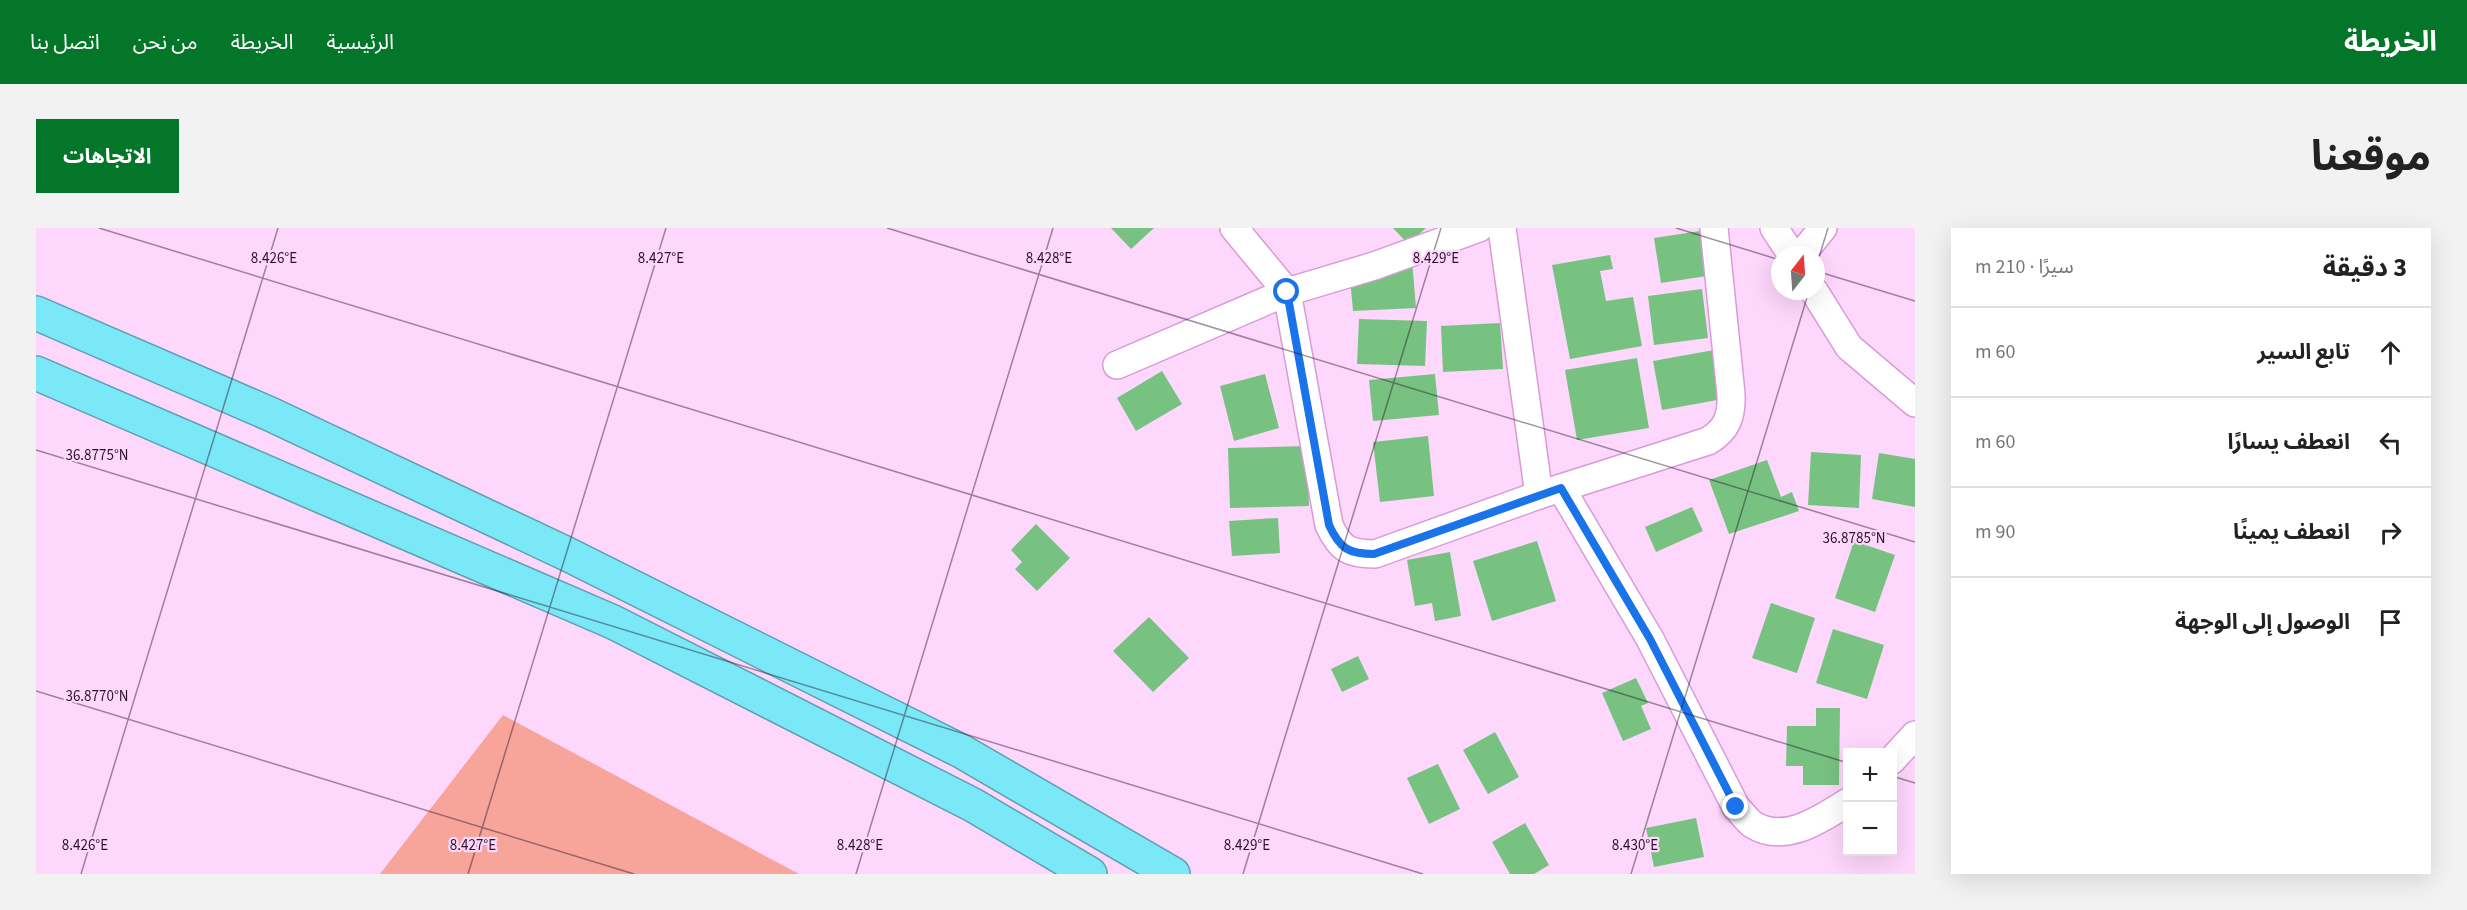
<!DOCTYPE html>
<html lang="ar">
<head>
<meta charset="utf-8">
<style>
  body { margin:0; font-family:"Source Sans 3","Noto Sans Arabic",sans-serif; background:#f2f2f2; color:#222; direction:rtl }
  .controls { position:absolute; right:18px; bottom:18px; display:grid; overflow:hidden; border-radius:0px; box-shadow:0 6px 24px #0002 }
  .controls button { width:54px; height:54px; display:grid; place-items:center; padding:0; border:0; border-bottom:2px solid #e0e0e0; background:#fff; color:#222; font:30px sans-serif }
  .compass { position:absolute; left:1735px; top:18px; width:54px; height:54px; border-radius:50%; background:#fff; box-shadow:0 6px 24px #0002; rotate:17deg }
  .stop { position:absolute; width:18px; height:18px; margin:-14px; border:4px solid #1a73e8; border-radius:50%; background:#fff }
  .stop.end { background:#1a73e8; border-color:#fff; box-shadow:0 2px 6px #0008 }
  .list { margin:0; padding:0; list-style:none }
  h2 { display:flex; justify-content:space-between; align-items:center; height:78px; margin:0; padding:0 24px; font-size:26px }
  h2 small { font-size:20px; font-weight:400; color:#767676 }
  .list li { display:grid; grid-template-columns:39px 1fr auto; gap:18px; align-items:center; box-sizing:border-box; height:90px; padding:0 24px; border-top:2px solid #e0e0e0 }
  .list b { display:block; font-size:22px; white-space:nowrap }
  .list em { font-size:20px; font-style:normal; color:#767676 }
  .icon { flex:none; width:33px; height:33px; fill:none; stroke:currentColor; stroke-width:2; stroke-linecap:round; stroke-linejoin:round }
  .map { position:relative; flex:none; width:1879px; height:646px; overflow:hidden; direction:ltr; border-radius:0px }
  header { display:flex; align-items:center; gap:36px; box-sizing:border-box; height:84px; padding:0 30px; background:#04762a; color:#fff }
  header strong { font-size:28px }
  nav { display:flex; gap:33px; margin-inline-start:auto; font-size:21px }
  .intro { display:flex; align-items:center; justify-content:space-between; box-sizing:border-box; height:144px; padding:0 36px }
  h1 { margin:0; font-size:42px }
  .button { padding:15px 27px; border-radius:0px; background:#04762a; color:#fff; font-size:21px; font-weight:700 }
  main { display:flex; gap:36px; padding:0 36px }
  aside { flex:1; background:#fff; border-radius:0px; box-shadow:0 6px 24px #0002 }
  .map>svg:first-child { display:block }
  .green { fill:#f7a49a }
  .building { fill:#77c280 }
  .lines { fill:none; stroke-linecap:round; stroke-linejoin:round }
  .minor-casing { stroke:#d99bd8; stroke-width:30 }
  .highway-casing { stroke:#5e9eb0; stroke-width:36 }
  .minor { stroke:#fff; stroke-width:27 }
  .highway { stroke:#7ae8f7; stroke-width:33 }
  .route { stroke:#1a73e8; stroke-width:8 }
  .ticks { fill:none; stroke:#2b142b; stroke-width:1.5; stroke-opacity:0.45 }
  .ticks-label { font-size:15px; text-anchor:middle; fill:#2b142b; stroke:#fed7fc; stroke-width:4.5; stroke-linejoin:round; paint-order:stroke }
</style>
</head>
<body>
<header>
<strong>الخريطة</strong>
<nav><a>الرئيسية</a><a>الخريطة</a><a>من نحن</a><a>اتصل بنا</a></nav>
</header>
<div class="intro"><h1>موقعنا</h1><a class="button">الاتجاهات</a></div>
<main>
<aside>
<h2>3 دقيقة<small>سيرًا · 210 m</small></h2>
<ul class="list">
<li><svg class="icon" aria-label="ahead" viewBox="0 0 24 24"><path d="M12 20V5M6 11l6-6 6 6"/></svg><div><b>تابع السير</b></div><em>60 m</em></li>
<li><svg class="icon" aria-label="left" viewBox="0 0 24 24"><path d="M17 20v-9H6M10 6l-5 5 5 5"/></svg><div><b>انعطف يسارًا</b></div><em>60 m</em></li>
<li><svg class="icon" aria-label="right" viewBox="0 0 24 24"><path d="M7 20v-9h11M14 6l5 5-5 5"/></svg><div><b>انعطف يمينًا</b></div><em>90 m</em></li>
<li><svg class="icon" aria-label="arrive" viewBox="0 0 24 24"><path d="M6 21V4h12l-3 4 3 4H6"/></svg><div><b>الوصول إلى الوجهة</b></div></li>
</ul>
</aside>
<div class="map">
<svg width="1879" height="646" viewBox="0 0 1879 646">
  <rect width="100%" height="100%" fill="#fed7fc"/>
  <path class="green" d="M467,487L763,646H344Z"/>
  <g class="building">
    <path d="M1075,0H1118L1095,21Z"/>
    <path d="M1357,0H1390L1372,16Z"/>
    <path d="M1677,1L1684,46L1625,55L1618,10Z"/>
    <path d="M1574,27L1577,41L1564,43L1570,73L1597,69L1606,118L1534,131L1516,37Z"/>
    <path d="M1376,32L1380,80L1317,83L1314,50L1352,47L1351,34Z"/>
    <path d="M1666,61L1672,110L1618,117L1612,68Z"/>
    <path d="M1323,91L1391,93L1389,138L1321,136Z"/>
    <path d="M1464,95L1467,141L1407,144L1405,98Z"/>
    <path d="M1678,122L1687,171L1626,182L1617,133Z"/>
    <path d="M1601,130L1613,200L1541,212L1529,142Z"/>
    <path d="M1126,143L1146,176L1100,203L1081,170Z"/>
    <path d="M1229,146L1243,200L1198,213L1184,158Z"/>
    <path d="M1399,146L1403,187L1337,193L1333,152Z"/>
    <path d="M1392,208L1398,268L1344,274L1337,214Z"/>
    <path d="M1271,218L1273,278L1194,280L1192,220Z"/>
    <path d="M1775,224L1825,227L1823,280L1772,277Z"/>
    <path d="M1843,225L1879,231V279L1836,271Z"/>
    <path d="M1731,232L1745,269L1756,264L1763,283L1693,306L1673,252Z"/>
    <path d="M1656,279L1667,303L1620,324L1609,299Z"/>
    <path d="M1242,290L1244,325L1196,328L1193,293Z"/>
    <path d="M1000,296L1034,330L1001,363L979,341L986,334L975,322Z"/>
    <path d="M1501,313L1520,373L1456,393L1437,333Z"/>
    <path d="M1818,313L1859,327L1839,384L1799,370Z"/>
    <path d="M1414,324L1425,388L1399,393L1396,375L1379,378L1371,332Z"/>
    <path d="M1735,375L1779,390L1761,445L1716,430Z"/>
    <path d="M1113,389L1153,430L1117,464L1077,423Z"/>
    <path d="M1797,401L1848,417L1831,471L1780,455Z"/>
    <path d="M1322,428L1333,451L1306,464L1295,441Z"/>
    <path d="M1600,450L1612,475L1605,478L1615,501L1587,513L1566,465Z"/>
    <path d="M1780,480H1804L1803,557H1767V538H1750L1751,498H1780Z"/>
    <path d="M1459,504L1483,549L1452,566L1427,522Z"/>
    <path d="M1402,536L1424,581L1393,596L1371,550Z"/>
    <path d="M1660,590L1668,629L1618,639L1610,600Z"/>
    <path d="M1489,595L1513,637L1498,646H1474L1456,614Z"/>
  </g>
  <g class="lines">
    <g class="minor-casing">
      <g id="minor">
        <path d="M1198,0L1251,64L1293,297C1304,321 1313,326 1339,326L1503,267L1672,213C1691,202 1696,188 1695,166L1678,0"/>
        <path d="M1466,0L1503,267"/>
        <path d="M1738,0L1756,27"/>
        <path d="M1765,27L1787,0"/>
        <path d="M1778,63L1813,119L1879,175"/>
        <path d="M1081,137L1251,64L1338,38L1443,0"/>
        <path d="M1525,260L1614,411L1700,579C1705,584 1710,591 1716,596C1748,617 1785,591 1812,574"/>
        <path d="M1856,532L1879,507"/>
      </g>
    </g>
    <g class="highway-casing">
      <g id="highway">
        <path d="M0,85L234,186L531,326L925,523L1137,646"/>
        <path d="M0,145L577,394L937,577L1054,646"/>
      </g>
    </g>
    <use href="#minor" class="minor"/>
    <use href="#highway" class="highway"/>
  </g>
  <g class="lines">
    <path class="route" d="M1251,64L1293,297C1304,321 1313,326 1338,326L1525,260L1614,411L1700,579"/>
  </g>
  <path class="ticks" d="M63,0L1812,535M851,0L1879,314M1640,0L1744,32M1780,39L1792,0M1780,43L1879,73M0,222L1387,646M0,463L598,646M1856,548L1879,555M45,646L242,0M432,646L630,0M820,646L1017,0M1207,646L1405,0M1595,646L1773,63"/>
  <g class="ticks-label">
    <text x="238" y="35">8.426°E</text>
    <text x="625" y="35">8.427°E</text>
    <text x="1013" y="35">8.428°E</text>
    <text x="1400" y="35">8.429°E</text>
    <text x="61" y="232">36.8775°N</text>
    <text x="1818" y="315">36.8785°N</text>
    <text x="61" y="473">36.8770°N</text>
    <text x="49" y="622">8.426°E</text>
    <text x="437" y="622">8.427°E</text>
    <text x="824" y="622">8.428°E</text>
    <text x="1211" y="622">8.429°E</text>
    <text x="1599" y="622">8.430°E</text>
  </g>
</svg>
<div class="controls">
<button>+</button>
<button>−</button>
</div>
<svg class="compass" viewBox="-18 -18 36 36"><path d="M0-13l5 13h-10z" fill="#e53935"/><path d="M0 13l5-13h-10z" fill="#767676"/></svg>
<div class="stop" style="left:1251px;top:64px"></div>
<div class="stop end" style="left:1700px;top:579px"></div>
</div>
</main>
</body>
</html>
